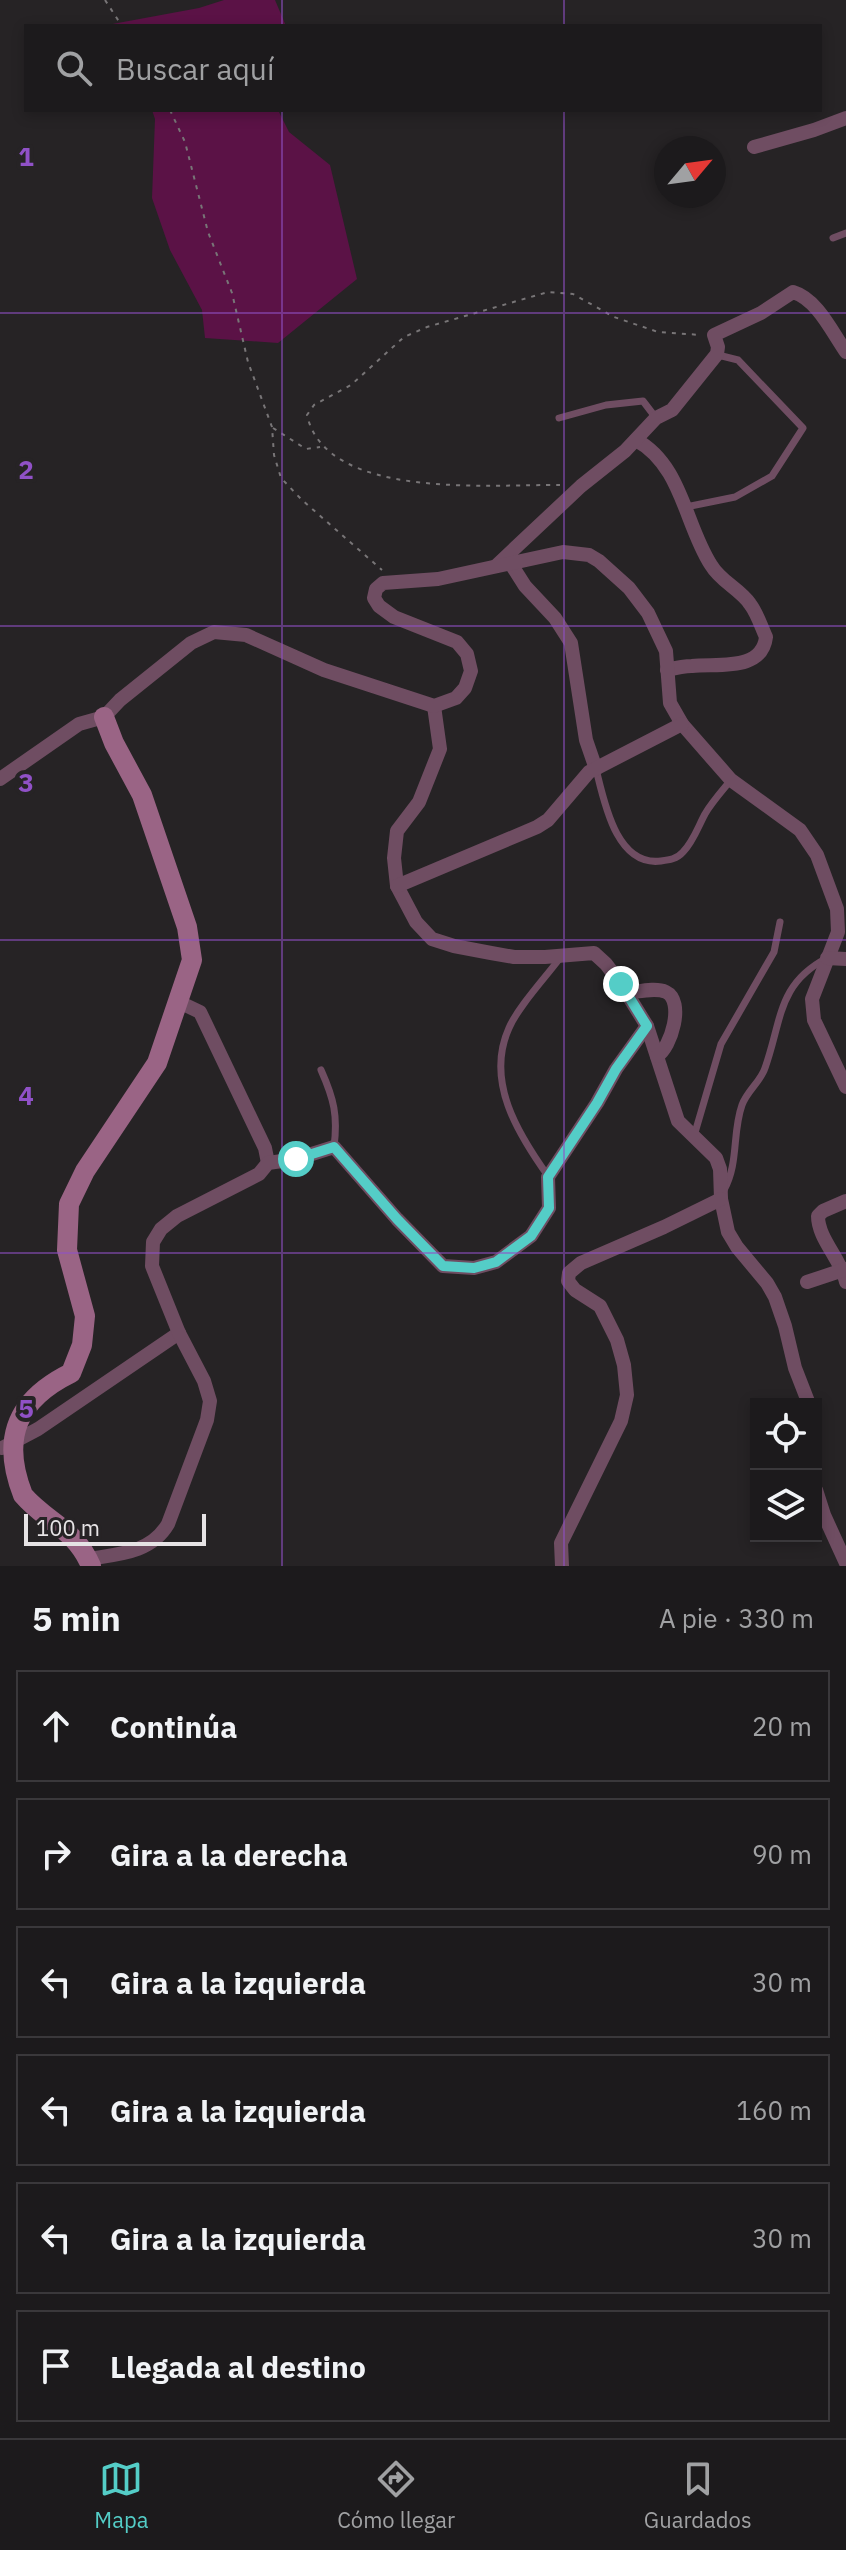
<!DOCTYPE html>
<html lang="es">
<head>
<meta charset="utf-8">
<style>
  body { margin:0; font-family:"IBM Plex Sans",sans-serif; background:#252325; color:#f1f3f6 }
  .controls { position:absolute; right:24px; bottom:24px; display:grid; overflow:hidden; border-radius:0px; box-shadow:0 4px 12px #0003 }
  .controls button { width:72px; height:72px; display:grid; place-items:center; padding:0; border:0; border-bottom:2px solid #3a383b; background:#1c1a1c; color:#f1f3f6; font:40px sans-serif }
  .compass { position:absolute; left:654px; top:136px; width:72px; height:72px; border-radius:50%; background:#1c1a1c; box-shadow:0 4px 12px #0003; rotate:61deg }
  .scale { position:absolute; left:24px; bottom:20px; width:182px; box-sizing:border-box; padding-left:8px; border:4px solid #e6e3e5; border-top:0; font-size:22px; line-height:28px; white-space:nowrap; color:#e6e3e5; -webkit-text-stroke:6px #262325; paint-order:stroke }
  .stop { position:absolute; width:24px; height:24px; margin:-18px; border:6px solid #54cdc7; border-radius:50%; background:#fff }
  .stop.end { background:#54cdc7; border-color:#fff; box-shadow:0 2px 8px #0008 }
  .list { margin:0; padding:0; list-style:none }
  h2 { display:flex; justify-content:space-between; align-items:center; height:104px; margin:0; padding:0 32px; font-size:34px }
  h2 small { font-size:26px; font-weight:400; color:#a0a1a3 }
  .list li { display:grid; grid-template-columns:52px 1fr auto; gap:24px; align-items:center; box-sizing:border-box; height:112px; margin:0 16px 16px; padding:0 16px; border:2px solid #3a383b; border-radius:0px }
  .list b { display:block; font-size:30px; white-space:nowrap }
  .list em { font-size:26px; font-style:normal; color:#a0a1a3 }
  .icon { flex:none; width:44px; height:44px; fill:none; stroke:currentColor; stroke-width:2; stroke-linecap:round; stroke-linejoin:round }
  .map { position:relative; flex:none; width:846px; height:1566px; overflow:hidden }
  .search { position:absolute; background:#1c1a1c; box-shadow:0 4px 12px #0003; left:24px; right:24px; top:24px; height:88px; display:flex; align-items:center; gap:20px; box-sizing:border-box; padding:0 28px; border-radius:0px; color:#a0a1a3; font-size:30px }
  .sheet { height:872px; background:#1c1a1c }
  nav { display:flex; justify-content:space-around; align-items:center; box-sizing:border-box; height:112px; border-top:2px solid #3a383b; background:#1c1a1c; font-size:22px; color:#a0a1a3 }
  nav a { display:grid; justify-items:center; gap:4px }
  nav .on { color:#54cdc7 }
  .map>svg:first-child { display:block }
  .grass { fill:#5b1246 }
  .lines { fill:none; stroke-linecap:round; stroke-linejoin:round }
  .path { stroke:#787577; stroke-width:2; stroke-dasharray:4 6; stroke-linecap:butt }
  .lane { stroke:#6f4d62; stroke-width:7 }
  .street { stroke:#6f4d62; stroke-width:14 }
  .secondary { stroke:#9a6485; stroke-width:20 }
  .route { stroke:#54cdc7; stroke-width:10 }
  .grid { fill:none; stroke:#9051c7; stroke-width:2; stroke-opacity:0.55 }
  .grid-label { font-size:26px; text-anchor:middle; font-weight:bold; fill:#9051c7; stroke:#262325; stroke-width:8; stroke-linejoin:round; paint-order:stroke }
</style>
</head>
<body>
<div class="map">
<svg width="846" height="1566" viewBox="0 0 846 1566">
  <rect width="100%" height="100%" fill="#262325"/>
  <g class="grass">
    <path d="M224,0H275L286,26L107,25L199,8Z"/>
    <path d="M152,110H278L289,132L330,165L357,279L278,343L205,338L202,310L170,250L152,198L155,119Z"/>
  </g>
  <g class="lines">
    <g class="path">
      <path d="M105,0L122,26"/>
      <path d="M170,110L185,142L208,232L232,293L248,362L272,427L274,455L281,478L302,500L382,570"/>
      <path d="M273,428L306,449L320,447"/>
      <path d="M560,485C492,484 326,501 307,415L314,405L351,385L404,337L427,327L548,292L573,294L614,317L658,332L701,335"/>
    </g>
    <g class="lane">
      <path d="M833,238L846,233"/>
      <path d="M559,418L606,405L643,401L656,418"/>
      <path d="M686,507L735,497L772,476L803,428L738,360L718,355"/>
      <path d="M596,769C604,801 616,867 661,861C669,860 677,859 683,852C693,842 698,827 705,814C712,802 722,791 731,780"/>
      <path d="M321,1070C334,1099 338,1116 334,1147"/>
      <path d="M694,1136L721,1044L774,952L780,922"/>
      <path d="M548,1176C518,1134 485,1081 509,1028C518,1007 545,978 560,958"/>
      <path d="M724,1190C739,1163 732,1133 742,1105C747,1091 761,1081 765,1068C782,1021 777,984 827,958"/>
    </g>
    <g class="street">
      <path d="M754,147L814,130L846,118"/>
      <path d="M636,440C682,465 685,525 711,565C721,582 740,589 750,604C757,613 761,626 766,637C762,672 717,663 692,666C684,666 675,668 667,670"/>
      <path d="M511,564L525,586L555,618L571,643L586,740L596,769"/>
      <path d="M496,566L581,486L625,451L656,418L672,410L717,354L718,347L714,335L761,313L793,292C817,299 832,332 846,352"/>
      <path d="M434,706L440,749L419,802L397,831L394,858L397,886L416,922L432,939L454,946L491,953L514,957H545L594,953L606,964L621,984L647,1026L678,1121L716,1158L720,1169L721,1199L728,1232L737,1247L767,1283L775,1297L785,1326L795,1368L809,1404"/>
      <path d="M0,779L79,724L104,717L120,700L191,643L214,632L246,635L324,670L434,706L456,698L465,688L471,671L467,654L457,642L394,617L379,606L374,598L376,589L383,583L438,579L563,552L589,555L599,561L629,588L648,613L666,651L670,703L682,724L731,780L800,830L817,855L837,909L838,932L812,999L814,1020L846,1087"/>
      <path d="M397,886L537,827L548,820L589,772L682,724"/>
      <path d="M827,958L846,959"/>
      <path d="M627,993C638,992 655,987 666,992C685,1001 671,1048 657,1056"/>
      <path d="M179,1002L200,1012L265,1148L268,1163"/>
      <path d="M846,1201L823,1211L818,1216C818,1239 841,1259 846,1282"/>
      <path d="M807,1282L846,1269"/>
      <path d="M2,1448L38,1429L179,1333"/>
      <path d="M816,1490L824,1515L846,1563"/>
      <path d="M88,1559C119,1554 151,1553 168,1524L207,1420L210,1401L204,1381L179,1333L152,1266L153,1242L161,1229L177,1216L259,1174L268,1163L296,1159L334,1147L397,1219L443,1266L474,1268L496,1262L531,1236L549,1208L548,1177L597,1103L616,1069L647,1026"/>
      <path d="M562,1566L561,1543L621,1421L627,1395L624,1365L617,1340L600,1306L575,1290L568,1281L569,1273L581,1263L664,1227L721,1199"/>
    </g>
    <path class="secondary" d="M91,1566C75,1528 47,1523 23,1495C0,1437 18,1399 71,1373L82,1345L85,1316L67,1250L69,1204L85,1171L157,1063L192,960L187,927L142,795L114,743L104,717"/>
  </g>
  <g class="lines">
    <path class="route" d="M296,1159L334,1147L397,1219L443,1266L474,1268L496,1262L531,1236L549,1208L548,1177L597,1103L616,1069L647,1026L621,984"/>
  </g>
  <path class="grid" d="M282,0V26M564,0V26M282,110V1566M564,110V1566M0,313H846M0,626H846M0,940H846M0,1253H846"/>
  <g class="grid-label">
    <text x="26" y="166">1</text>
    <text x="26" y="479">2</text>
    <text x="26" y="792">3</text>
    <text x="26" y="1105">4</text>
    <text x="26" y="1418">5</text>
  </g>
</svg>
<div class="controls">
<button><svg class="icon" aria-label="locate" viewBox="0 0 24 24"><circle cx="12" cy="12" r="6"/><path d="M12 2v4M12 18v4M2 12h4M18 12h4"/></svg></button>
<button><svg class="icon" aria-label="layers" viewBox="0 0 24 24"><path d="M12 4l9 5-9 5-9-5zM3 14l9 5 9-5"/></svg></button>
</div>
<svg class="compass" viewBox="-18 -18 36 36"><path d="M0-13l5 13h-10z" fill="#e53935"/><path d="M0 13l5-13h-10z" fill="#a0a1a3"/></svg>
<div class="scale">100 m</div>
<div class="stop" style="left:296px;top:1159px"></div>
<div class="stop end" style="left:621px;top:984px"></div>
<div class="search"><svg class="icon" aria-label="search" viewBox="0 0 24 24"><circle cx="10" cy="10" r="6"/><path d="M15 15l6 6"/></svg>Buscar aquí</div>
</div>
<section class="sheet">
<h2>5 min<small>A pie · 330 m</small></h2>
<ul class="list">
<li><svg class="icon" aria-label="ahead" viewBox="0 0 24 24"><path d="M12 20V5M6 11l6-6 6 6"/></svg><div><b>Continúa</b></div><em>20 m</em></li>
<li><svg class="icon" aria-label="right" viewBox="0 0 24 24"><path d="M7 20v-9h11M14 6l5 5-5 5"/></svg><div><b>Gira a la derecha</b></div><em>90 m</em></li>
<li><svg class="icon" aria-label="left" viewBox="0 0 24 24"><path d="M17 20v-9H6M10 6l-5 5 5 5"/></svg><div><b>Gira a la izquierda</b></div><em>30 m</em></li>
<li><svg class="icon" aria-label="left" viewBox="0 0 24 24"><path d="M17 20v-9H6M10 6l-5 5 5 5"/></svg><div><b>Gira a la izquierda</b></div><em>160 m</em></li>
<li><svg class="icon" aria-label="left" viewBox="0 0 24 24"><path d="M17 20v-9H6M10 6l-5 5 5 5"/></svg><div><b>Gira a la izquierda</b></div><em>30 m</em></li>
<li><svg class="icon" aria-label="arrive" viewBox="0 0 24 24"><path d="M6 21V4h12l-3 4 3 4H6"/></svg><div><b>Llegada al destino</b></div></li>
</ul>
</section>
<nav>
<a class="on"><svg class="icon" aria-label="map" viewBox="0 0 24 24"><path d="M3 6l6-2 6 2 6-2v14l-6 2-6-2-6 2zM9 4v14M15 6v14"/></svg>Mapa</a>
<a><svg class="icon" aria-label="directions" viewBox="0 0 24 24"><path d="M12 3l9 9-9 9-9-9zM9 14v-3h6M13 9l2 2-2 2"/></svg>Cómo llegar</a>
<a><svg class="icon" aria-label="saved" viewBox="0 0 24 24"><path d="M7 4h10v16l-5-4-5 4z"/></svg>Guardados</a>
</nav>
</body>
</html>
